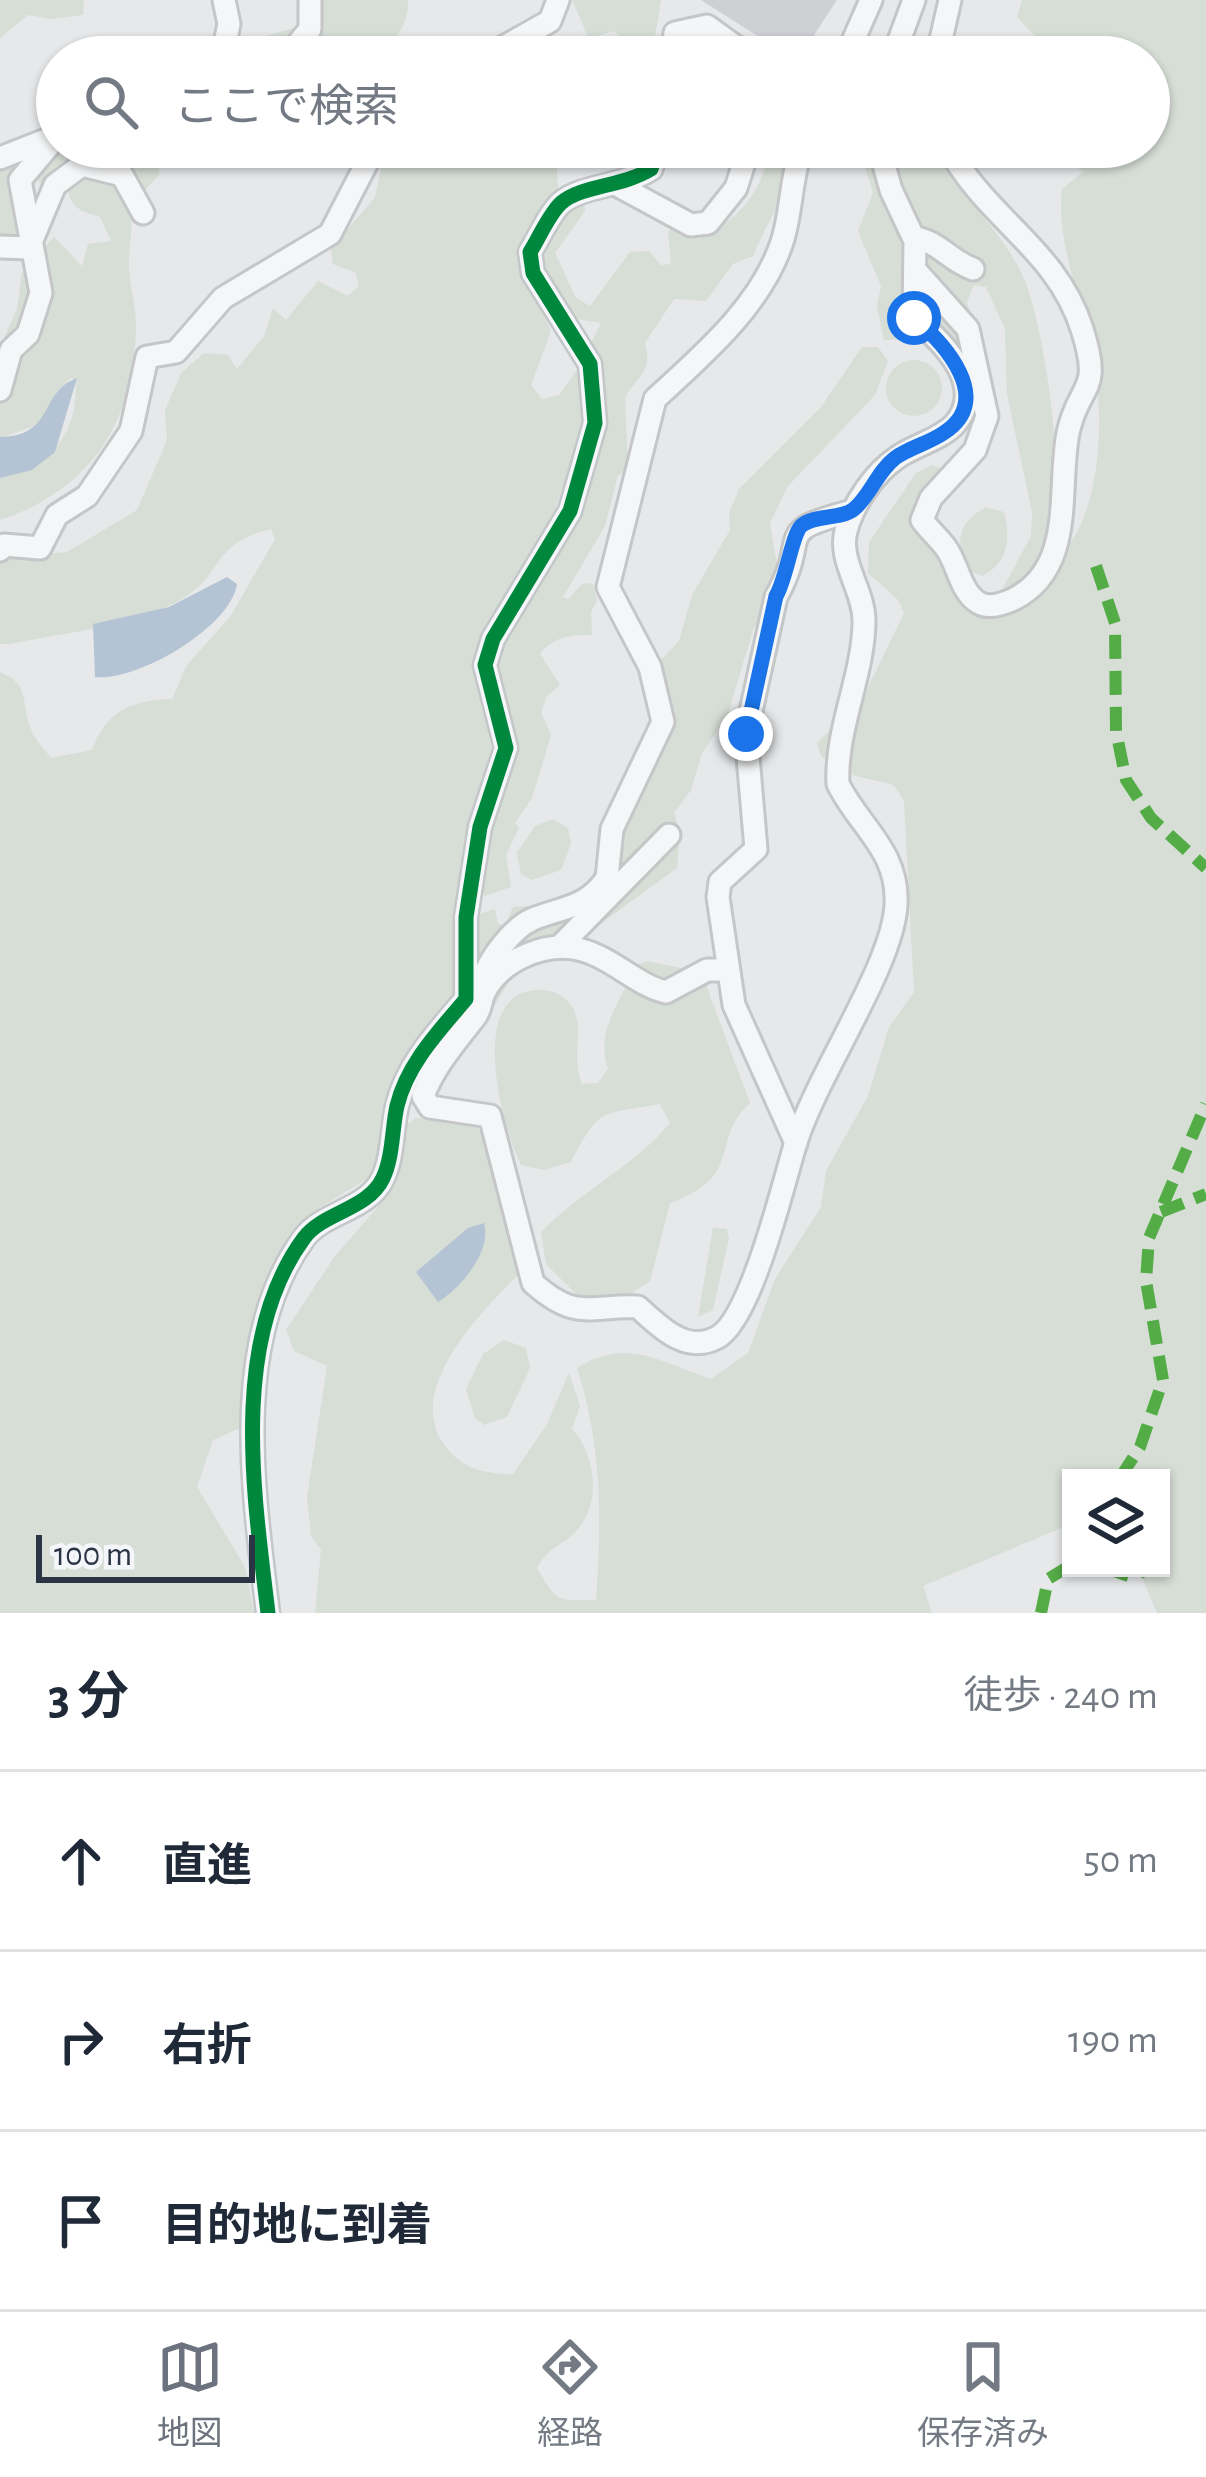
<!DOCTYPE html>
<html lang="ja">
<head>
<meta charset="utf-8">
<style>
  body { margin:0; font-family:"Alegreya Sans","Noto Sans JP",sans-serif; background:#f2f2f3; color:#1f2937 }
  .controls { position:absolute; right:36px; bottom:36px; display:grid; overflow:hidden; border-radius:0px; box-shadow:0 3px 9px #0004 }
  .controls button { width:108px; height:108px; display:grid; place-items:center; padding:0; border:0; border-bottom:3px solid #e0e1e3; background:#fff; color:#1f2937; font:60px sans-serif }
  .scale { position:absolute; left:36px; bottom:30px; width:219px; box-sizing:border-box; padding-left:12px; border:6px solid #2b3445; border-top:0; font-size:33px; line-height:42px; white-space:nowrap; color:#2b3445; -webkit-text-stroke:9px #f4f6f9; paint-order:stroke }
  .stop { position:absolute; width:36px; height:36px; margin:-27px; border:9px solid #1a73e8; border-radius:50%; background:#fff }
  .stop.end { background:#1a73e8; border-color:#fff; box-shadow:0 3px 12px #0008 }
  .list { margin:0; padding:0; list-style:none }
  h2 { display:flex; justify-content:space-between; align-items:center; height:156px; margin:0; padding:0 48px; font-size:51px }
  h2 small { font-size:39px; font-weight:400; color:#747a83 }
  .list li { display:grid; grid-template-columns:78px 1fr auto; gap:36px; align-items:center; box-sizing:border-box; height:180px; padding:0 48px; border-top:3px solid #e0e1e3 }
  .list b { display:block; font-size:45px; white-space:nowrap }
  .list em { font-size:39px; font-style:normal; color:#747a83 }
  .icon { flex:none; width:66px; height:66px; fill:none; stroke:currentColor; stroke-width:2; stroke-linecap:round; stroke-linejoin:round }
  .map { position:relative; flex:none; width:1206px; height:1613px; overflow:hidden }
  .search { position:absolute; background:#fff; box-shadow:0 3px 9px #0004; left:36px; right:36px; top:36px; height:132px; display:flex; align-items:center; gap:30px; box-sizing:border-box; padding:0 42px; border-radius:66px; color:#747a83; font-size:45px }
  .sheet { height:696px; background:#fff }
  nav { display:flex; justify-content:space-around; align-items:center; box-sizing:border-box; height:168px; border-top:3px solid #e0e1e3; background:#fff; font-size:33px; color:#747a83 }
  nav a { display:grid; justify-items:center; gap:6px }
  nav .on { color:#6c737f }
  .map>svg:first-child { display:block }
  .green { fill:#d6ded6 }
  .water { fill:#b4c4d5 }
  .building { fill:#ced0d3 }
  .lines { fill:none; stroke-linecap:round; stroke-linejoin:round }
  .minor-casing { stroke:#c4c6c8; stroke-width:27 }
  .minor { stroke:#f5f6f7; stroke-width:21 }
  .quiet { stroke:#54ac47; stroke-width:12; stroke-dasharray:24 12; stroke-linecap:butt }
  .cycleway-casing { stroke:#f4f6f9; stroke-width:22 }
  .cycleway { stroke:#00873e; stroke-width:15 }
  .route { stroke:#1a73e8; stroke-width:15 }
</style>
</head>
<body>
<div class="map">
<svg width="1206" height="1613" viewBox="0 0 1206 1613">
  <rect width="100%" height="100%" fill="#e6e8ea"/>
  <g class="green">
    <path d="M0,0H84L83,15L51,19L28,15L0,38Z"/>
    <path d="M304,0H408C410,23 392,50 368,57C340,65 261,57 227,57L244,42L298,27L296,14Z"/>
    <path d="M572,0H661L655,37L641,51L613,31L589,39Z"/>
    <path d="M1022,0H1206V1613H1157L1138,1568H1161V1478H1071V1524L923,1586L932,1613H315L321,1550L311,1536L307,1497L327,1366L294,1351L286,1330L335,1256L382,1202L406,1125L416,1118L469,1122L486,1135L520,1273C479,1314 395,1398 452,1454C469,1471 490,1474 513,1474L546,1426L569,1373L580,1406L572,1429C595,1454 602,1500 578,1529C564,1546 550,1544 537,1568C558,1604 556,1600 596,1600C602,1519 602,1445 577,1368C628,1336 661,1363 711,1379L748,1353L775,1279L821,1207L826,1171L868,1096L889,1027L914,992L904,801L894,785L856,776L821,756L817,743L862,700L904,613L898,600L868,573L869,542L916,473L932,465L943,469L921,526L996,609C1017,592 1041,575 1060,556C1108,506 1105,390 1087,325C1074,281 1057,236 1062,189L1084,171L1065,162L1061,151L1149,147V57C1084,57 1063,71 1017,17Z"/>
    <path d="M57,117V147H76L80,165L45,189L33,173L26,176L30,222L17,252L0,234V155L17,150Z"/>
    <path d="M102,147H168L176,161L169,167L158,162L159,175L144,191L128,182Z"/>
    <path d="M386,147H556L558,189C507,252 518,261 551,331L531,385L542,399L559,395L577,370L584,433L551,519L497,617L476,669L492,752L476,811L457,993L420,1038L390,1101L374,1174C351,1190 323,1203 303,1221C256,1262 251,1368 245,1426L213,1440L197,1487L245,1567L254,1613H0V672C32,684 20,707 32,732C36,741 45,750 51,758L92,750C106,711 132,700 172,699L187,665L230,617L275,539L271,529C212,543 224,572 185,597C137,627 65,632 11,644H0V558L67,552L137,510L167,440L165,410L181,373L204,353L228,355L237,369L264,336L273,308L286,320L318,281L348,296L359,286L356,273L333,264L331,249L375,197Z"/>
    <path d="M769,147H789C797,182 766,222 753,256L733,264L706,301L674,299L645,343C653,371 639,375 625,397L628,471L618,475L605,526L563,597L568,599L583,583L593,584L597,601L591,612L592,635C571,635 554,636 540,654L560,685L547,696L541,712L551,735L532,798L515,823L519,828L506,855L511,887L485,896L477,890C482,848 509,793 507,753C506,719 489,687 494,652L575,511L591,343L601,323L570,318L538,258L562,214L584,203L585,211L555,253L576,298L590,306L630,252L649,251L661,265L671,264L668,231L679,225L699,239C740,218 763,193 769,147Z"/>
    <path d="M859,147H942C964,206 1003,230 1024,279C1046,330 1076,527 1039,570C1032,578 1019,585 1010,592L1003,588L1031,536L1032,512L1007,394L1005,329L986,287L974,285L967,302L980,346L982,445L968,426V386L923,339L884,340L877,307L881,286L858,231L873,193Z"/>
    <path d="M99,173C146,204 128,224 129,269C130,288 136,306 136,324C136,420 91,490 0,520V477C53,461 77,439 76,379L71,378L57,391L40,424L0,438V347L17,309L22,272L46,269L45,247L54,237L82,266L88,244L111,241L100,217C81,211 71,209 67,187L81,175Z"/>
    <path d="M862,347H878L888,361L875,395L788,486L770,523L778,572L761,625L754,627L727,717L702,753L691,790L674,813L680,832L677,868L562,952L532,944C518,963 493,1014 481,1022L476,915L495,909L498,924L505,925L513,907L569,904L595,884L600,848L652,731L656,665L679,641L692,595L730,530L729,513L739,489L821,407Z"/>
    <circle cx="914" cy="388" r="28"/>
    <path d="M986,507L1004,512C1011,539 1008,563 982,576L966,569C955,539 958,523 986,507Z"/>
    <path d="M553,819L568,828L571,843L561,870L532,880L521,874L517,853L535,826Z"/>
    <path d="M647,961L691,970L706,985L750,1103C709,1139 746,1176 670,1203L650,1281L624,1298L579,1297L546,1264L541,1232C581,1191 633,1167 670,1123L660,1104C599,1115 600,1107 571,1162L544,1170L521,1165C502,1128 465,990 539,990C553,990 562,994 571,1005C586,1027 570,1055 582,1084L598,1083L608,1069C595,1029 621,1001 637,965Z"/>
    <path d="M713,1228L727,1229L729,1238L713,1310L698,1317Z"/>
    <path d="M504,1340L526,1348L530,1368L507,1417L484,1425L475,1418L466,1389L483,1354Z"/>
  </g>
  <g class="water">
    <path d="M77,378L55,452L32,470L0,478V437C56,436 38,392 77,378Z"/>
    <path d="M227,577L237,584C231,627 137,682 95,677L93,624L169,607Z"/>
    <path d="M484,1223C492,1251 461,1288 438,1302L416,1272L468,1228Z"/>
  </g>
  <path class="building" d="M701,0H837L814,35L820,39L813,49L796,45L789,56Z"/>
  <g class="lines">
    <g class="minor-casing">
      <g id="minor">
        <path d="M222,57L229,24L224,0"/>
        <path d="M287,57L310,29V0"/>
        <path d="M486,57L550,21L558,0"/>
        <path d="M672,57L675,33L707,26L750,57"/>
        <path d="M846,57L871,0"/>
        <path d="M893,57L914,0"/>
        <path d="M937,57L950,0"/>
        <path d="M0,158L56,136"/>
        <path d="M617,185L691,225L708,223L736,188L749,147"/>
        <path d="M914,238C937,240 950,261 973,269"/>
        <path d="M32,240L55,185L82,165L122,175L143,213"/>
        <path d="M0,247L29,248"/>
        <path d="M917,272L968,329L987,416L975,450L931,498L922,520C929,530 939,538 946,548C958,564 960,592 979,603C989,609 1003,604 1014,599C1076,567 1057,489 1068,433C1079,381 1103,395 1082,329C1056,248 987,220 948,147"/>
        <path d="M0,390L11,350L28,334L41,293L20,180L57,136"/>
        <path d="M0,550L4,545L40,548L57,515L87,496L131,431L147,357L176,352L223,298L330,234L375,147"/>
        <path d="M560,946L669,835"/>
        <path d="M726,970H707L666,992C638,986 614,959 582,950C548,940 502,959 485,991C480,1000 482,1008 475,1017C455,1043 435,1065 423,1096L430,1107L490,1116L533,1283C577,1322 590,1305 638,1307C659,1326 686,1355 718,1337C752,1317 784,1181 796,1142C817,1075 893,965 896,905C899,851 860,828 838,784C835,730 864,674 864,621C864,590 838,561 846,531C853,504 874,473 898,457C915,445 939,440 954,425C989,387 942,341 914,318L915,241L891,190L879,147"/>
        <path d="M482,987C483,965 512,928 533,919C563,907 587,908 607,878L612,829L663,722L650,667L608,587L655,399C704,354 763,304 783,239C792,209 791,176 802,147"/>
        <path d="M796,1143L734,1005L718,897L720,882L756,849L746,734L776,597C812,533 769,532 853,511"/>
        <path d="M268,1613C254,1496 229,1340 304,1238C323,1212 368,1210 383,1178C393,1157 392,1128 397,1106C407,1064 439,1031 466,999V917L480,827L506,748L485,665L493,639L570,511L595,423L590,364L533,273L530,252C539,238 549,214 561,203C582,185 622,187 651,169L658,147"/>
      </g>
    </g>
    <use href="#minor" class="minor"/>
    <g class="quiet">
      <path d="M1096,566L1115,623L1116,731L1126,780L1151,818L1206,868"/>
      <path d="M1161,1212L1206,1194"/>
      <path d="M1120,1478L1140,1447L1163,1380L1146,1281L1149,1238L1206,1104"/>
      <path d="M1106,1568L1131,1577L1151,1568"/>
      <path d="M1041,1613L1048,1579L1071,1565"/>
    </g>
    <g class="cycleway-casing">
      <path id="cycleway" d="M268,1613C254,1496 229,1340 304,1238C323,1212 368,1210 383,1178C393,1157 392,1128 397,1106C407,1064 439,1031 466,999V917L480,827L506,748L485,665L493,639L570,511L595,423L590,364L533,273L530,252C539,238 549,214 561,203C582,185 622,187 651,169L658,147"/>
    </g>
    <use href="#cycleway" class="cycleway"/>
  </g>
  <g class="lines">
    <path class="route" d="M746,734L776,596C786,580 792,535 801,526C814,514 841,520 854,509C870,496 877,472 895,458C910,447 930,443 945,432C995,399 944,343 914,318"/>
  </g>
</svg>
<div class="controls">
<button><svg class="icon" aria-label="layers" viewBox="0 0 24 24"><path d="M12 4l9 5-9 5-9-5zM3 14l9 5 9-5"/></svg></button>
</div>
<div class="scale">100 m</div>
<div class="stop" style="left:914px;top:318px"></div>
<div class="stop end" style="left:746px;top:734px"></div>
<div class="search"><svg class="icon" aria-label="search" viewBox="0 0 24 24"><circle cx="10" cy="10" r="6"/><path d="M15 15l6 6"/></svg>ここで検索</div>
</div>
<section class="sheet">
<h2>3 分<small>徒歩 · 240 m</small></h2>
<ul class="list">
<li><svg class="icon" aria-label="ahead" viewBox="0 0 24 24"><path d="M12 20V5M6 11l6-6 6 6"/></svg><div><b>直進</b></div><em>50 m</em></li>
<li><svg class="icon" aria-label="right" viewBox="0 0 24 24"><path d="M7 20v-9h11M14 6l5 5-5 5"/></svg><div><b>右折</b></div><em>190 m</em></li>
<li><svg class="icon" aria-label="arrive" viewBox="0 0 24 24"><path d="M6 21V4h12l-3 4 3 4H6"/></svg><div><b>目的地に到着</b></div></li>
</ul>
</section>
<nav>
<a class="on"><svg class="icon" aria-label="map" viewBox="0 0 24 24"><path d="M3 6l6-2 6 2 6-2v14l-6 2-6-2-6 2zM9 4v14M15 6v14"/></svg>地図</a>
<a><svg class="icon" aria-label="directions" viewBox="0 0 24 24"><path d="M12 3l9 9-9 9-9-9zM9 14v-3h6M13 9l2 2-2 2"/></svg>経路</a>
<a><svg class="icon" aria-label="saved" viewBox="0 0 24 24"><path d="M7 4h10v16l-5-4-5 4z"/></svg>保存済み</a>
</nav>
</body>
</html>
